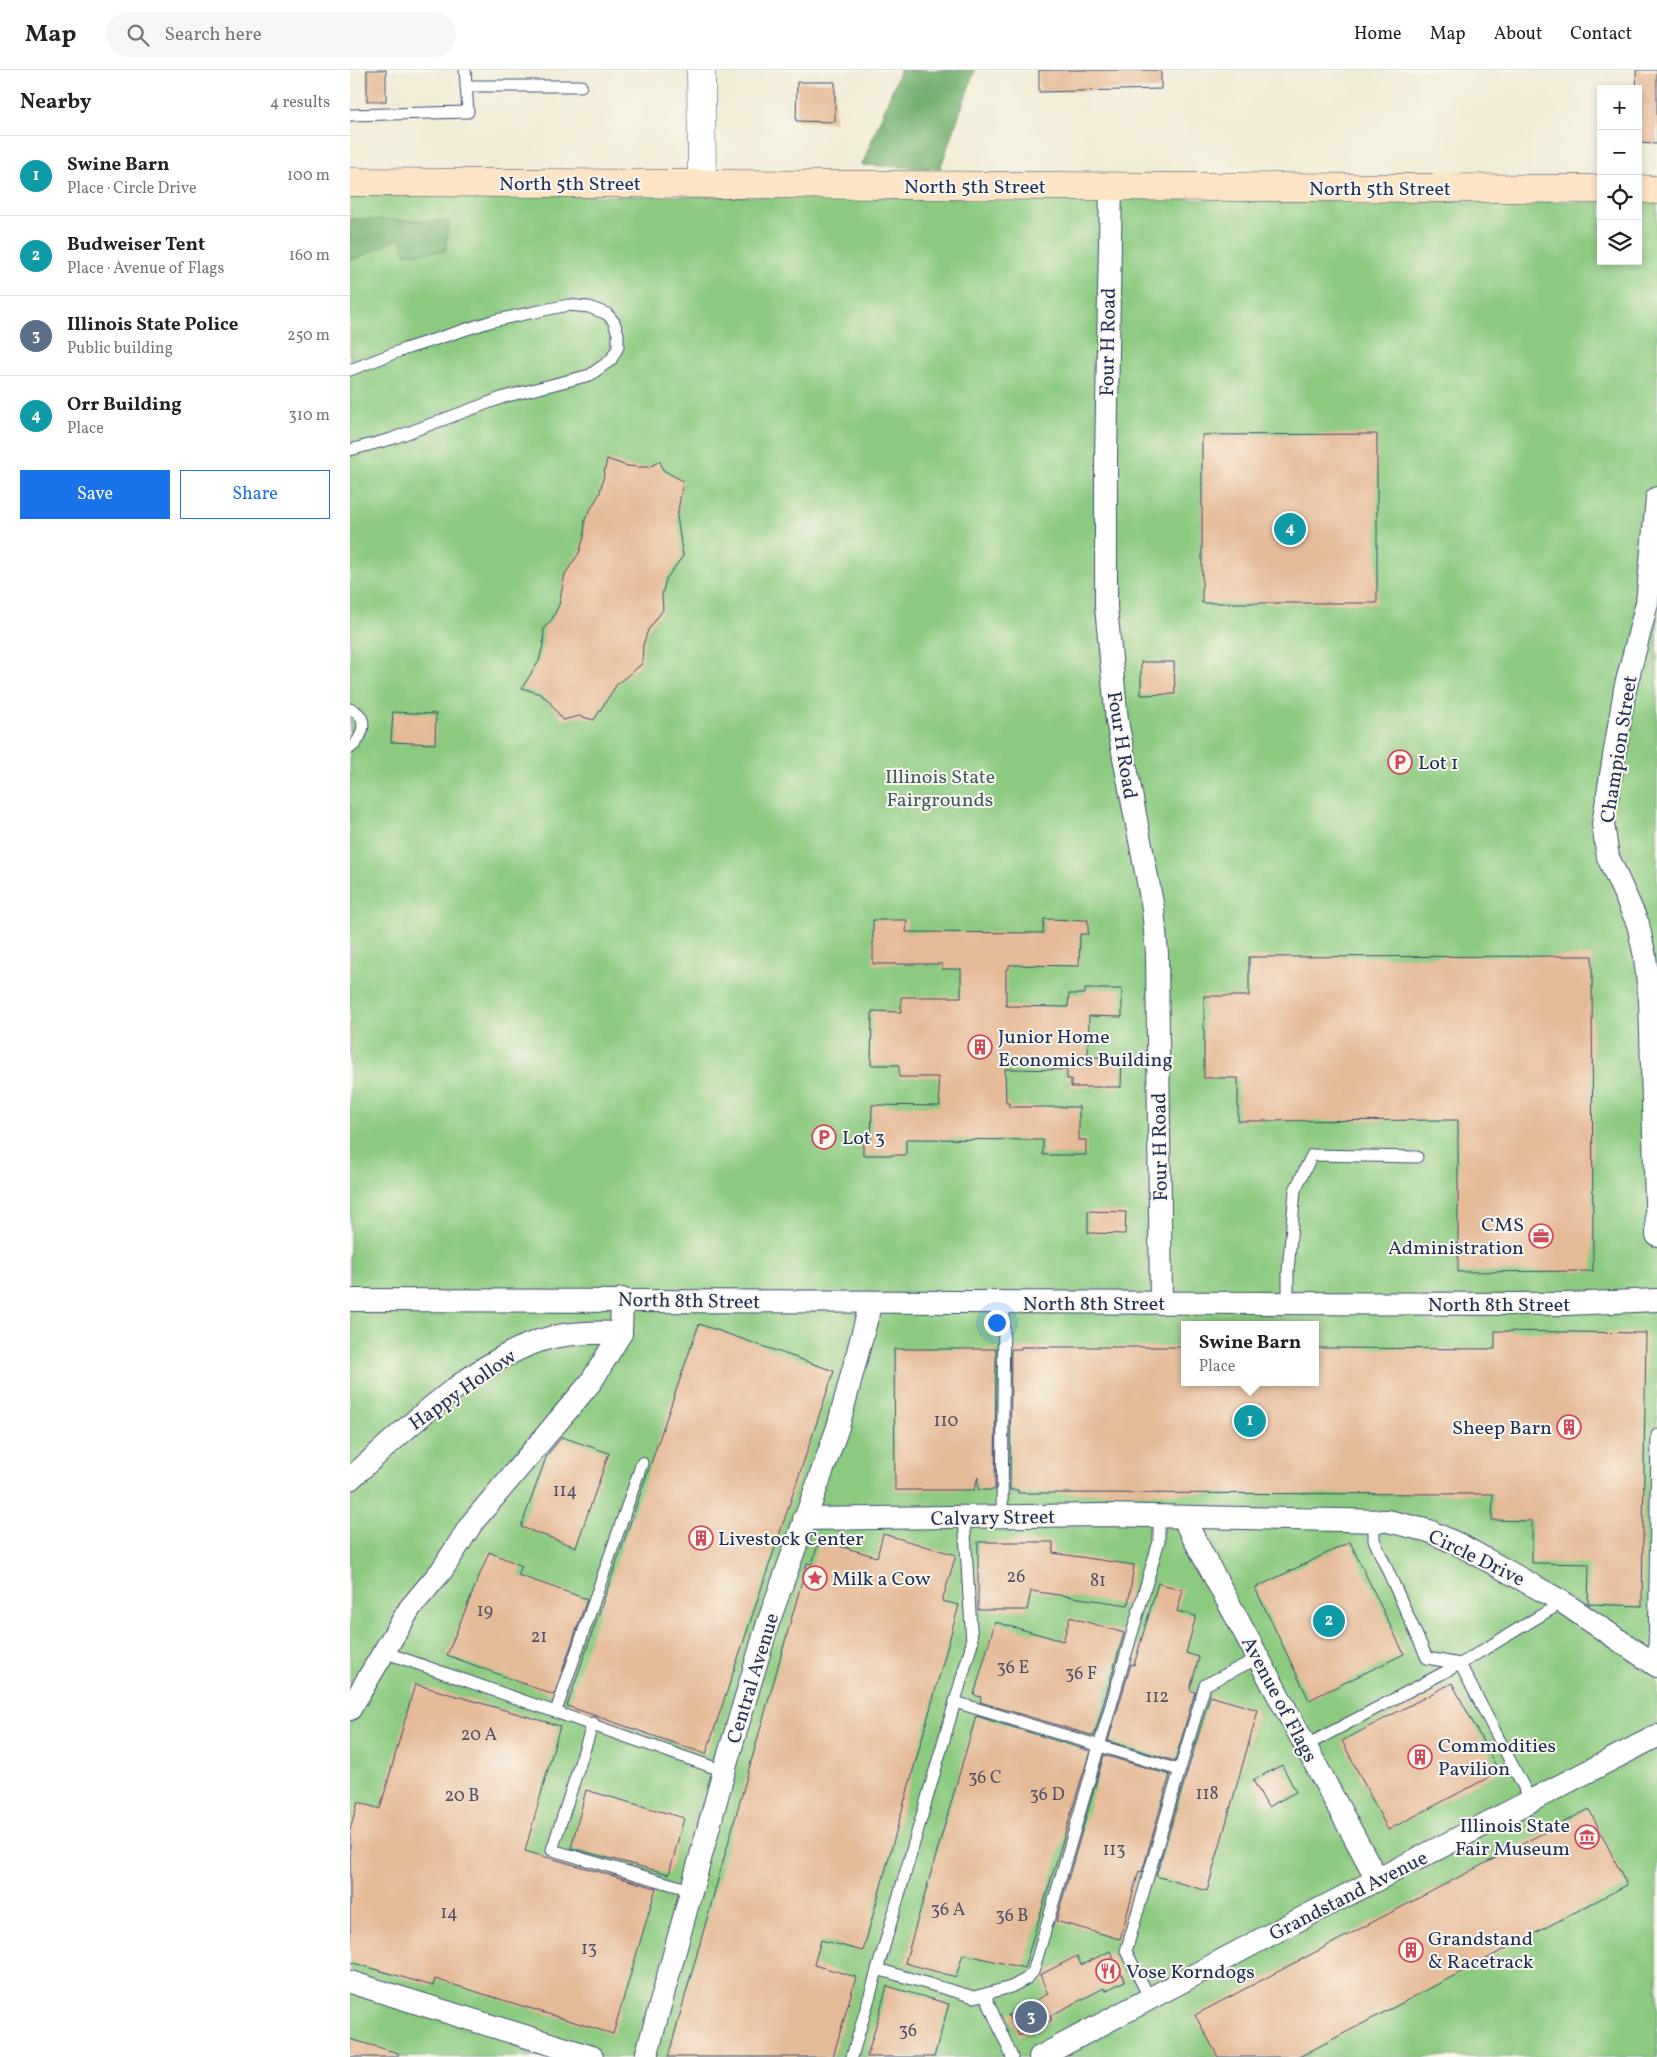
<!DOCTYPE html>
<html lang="en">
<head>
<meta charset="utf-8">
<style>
  body { margin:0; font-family:Vollkorn,serif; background:#f6f6f6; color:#222 }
  .controls { position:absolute; right:15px; top:15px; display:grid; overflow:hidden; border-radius:0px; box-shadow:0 2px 8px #0003 }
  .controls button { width:45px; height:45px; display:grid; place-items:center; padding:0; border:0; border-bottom:1px solid #e0e0e0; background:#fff; color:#222; font:25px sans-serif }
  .you { position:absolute; left:646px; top:1252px; width:18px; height:18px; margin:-12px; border:4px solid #fff; border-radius:50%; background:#1a73e8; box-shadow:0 0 0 8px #1a73e833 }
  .badge { display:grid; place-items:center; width:32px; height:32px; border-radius:50%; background:#1a73e8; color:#fff; font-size:16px; font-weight:700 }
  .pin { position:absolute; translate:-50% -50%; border:2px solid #fff; box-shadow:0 1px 5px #0006 }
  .popup { position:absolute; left:831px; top:1251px; width:138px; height:65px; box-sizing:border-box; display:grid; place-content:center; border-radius:0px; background:#fff; filter:drop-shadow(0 1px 4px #0005); font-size:16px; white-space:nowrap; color:#767676 }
  .popup b { font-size:19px; color:#222 }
  .popup::after { content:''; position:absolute; left:50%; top:100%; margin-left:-10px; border:10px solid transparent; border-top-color:#fff }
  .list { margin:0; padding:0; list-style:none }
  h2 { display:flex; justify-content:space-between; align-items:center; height:65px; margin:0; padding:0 20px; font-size:21px }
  h2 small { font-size:16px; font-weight:400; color:#767676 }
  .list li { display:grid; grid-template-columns:32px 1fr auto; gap:15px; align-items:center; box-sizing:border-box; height:80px; padding:0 20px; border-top:1px solid #e0e0e0 }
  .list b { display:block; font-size:19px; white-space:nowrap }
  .list p { margin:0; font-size:16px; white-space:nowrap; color:#767676 }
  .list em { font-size:16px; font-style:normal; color:#767676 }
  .actions { display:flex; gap:10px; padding:15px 20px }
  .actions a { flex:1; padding:11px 0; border:1px solid #1a73e8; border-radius:0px; text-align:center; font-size:18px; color:#1a73e8 }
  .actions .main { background:#1a73e8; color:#fff }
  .icon { flex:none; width:28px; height:28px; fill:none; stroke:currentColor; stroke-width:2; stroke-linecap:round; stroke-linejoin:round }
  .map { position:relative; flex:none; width:1307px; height:1987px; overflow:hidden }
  header { display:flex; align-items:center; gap:30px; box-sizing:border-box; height:70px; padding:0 25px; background:#fff; border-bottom:1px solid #e0e0e0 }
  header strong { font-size:24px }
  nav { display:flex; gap:28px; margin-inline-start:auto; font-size:18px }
  .search { width:350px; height:45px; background:#f6f6f6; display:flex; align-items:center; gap:12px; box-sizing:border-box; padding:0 18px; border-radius:28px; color:#767676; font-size:19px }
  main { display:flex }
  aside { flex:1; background:#fff }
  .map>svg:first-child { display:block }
  .green { fill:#8cca80; stroke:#547c6f; fill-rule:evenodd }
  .forest { fill:#71ae6e; stroke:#466e66 }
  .building { fill:#e5ba97 }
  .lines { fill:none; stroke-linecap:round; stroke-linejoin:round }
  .service-casing { stroke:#3b4b70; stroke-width:13 }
  .minor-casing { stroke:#3b4b70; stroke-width:24 }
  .tertiary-casing { stroke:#3b4b70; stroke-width:29 }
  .secondary-casing { stroke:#3b4b70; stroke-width:29 }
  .service { stroke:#fff; stroke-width:11 }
  .minor { stroke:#fff; stroke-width:22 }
  .tertiary { stroke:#fff; stroke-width:28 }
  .secondary { stroke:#fee4c6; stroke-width:28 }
  .labels { text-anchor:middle; stroke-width:4; stroke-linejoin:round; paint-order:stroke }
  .number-label { font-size:18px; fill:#4e526c }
  .street-label { font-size:20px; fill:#1b2f5e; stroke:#fbf7ec }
  .poi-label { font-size:20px; fill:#1b2f5e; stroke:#fbf7ec; text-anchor:start }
  .park-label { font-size:20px; fill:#3d5e68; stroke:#fbf7ec }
</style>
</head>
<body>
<header>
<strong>Map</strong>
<div class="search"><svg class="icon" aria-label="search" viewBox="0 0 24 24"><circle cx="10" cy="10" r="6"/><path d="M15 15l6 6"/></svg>Search here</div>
<nav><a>Home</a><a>Map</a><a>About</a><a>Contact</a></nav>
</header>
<main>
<aside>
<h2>Nearby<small>4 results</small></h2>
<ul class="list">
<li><span class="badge" style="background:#0f9aa8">1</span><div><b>Swine Barn</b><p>Place · Circle Drive</p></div><em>100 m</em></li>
<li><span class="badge" style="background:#0f9aa8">2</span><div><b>Budweiser Tent</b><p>Place · Avenue of Flags</p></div><em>160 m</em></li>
<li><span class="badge" style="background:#5c6f8a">3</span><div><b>Illinois State Police</b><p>Public building</p></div><em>250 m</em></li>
<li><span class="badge" style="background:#0f9aa8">4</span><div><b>Orr Building</b><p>Place</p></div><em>310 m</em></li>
</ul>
<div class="actions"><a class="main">Save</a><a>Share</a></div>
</aside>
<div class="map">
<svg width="1307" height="1987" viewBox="0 0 1307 1987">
  <rect width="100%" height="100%" fill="#fbf7ec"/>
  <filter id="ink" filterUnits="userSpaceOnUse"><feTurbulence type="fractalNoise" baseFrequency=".02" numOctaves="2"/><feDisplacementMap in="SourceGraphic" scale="10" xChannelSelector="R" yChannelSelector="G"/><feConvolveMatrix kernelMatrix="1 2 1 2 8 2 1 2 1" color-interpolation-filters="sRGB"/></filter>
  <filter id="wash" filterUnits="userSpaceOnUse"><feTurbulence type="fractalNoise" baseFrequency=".0096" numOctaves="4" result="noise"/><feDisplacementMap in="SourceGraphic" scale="20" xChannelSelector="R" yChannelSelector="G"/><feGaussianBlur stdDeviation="1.12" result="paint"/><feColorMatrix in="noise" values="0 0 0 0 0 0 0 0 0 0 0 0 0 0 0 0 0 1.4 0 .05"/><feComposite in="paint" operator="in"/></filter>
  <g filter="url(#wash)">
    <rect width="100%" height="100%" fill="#f1ecd5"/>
    <path class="green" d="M0,124L1251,132V191H1288V132L1307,133V1987H0ZM835,1255H965V1312H835Z"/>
    <g class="forest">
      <path d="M550,0H625L590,99L512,95Z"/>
      <path d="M0,149L100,151L95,181L55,184L50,168L0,191Z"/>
    </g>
    <g id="blocks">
      <g class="building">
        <rect x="17" y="0" width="19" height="31"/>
        <path d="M689,0H811V19L689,22Z"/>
        <path d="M1286,0H1307V74L1288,73Z"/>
        <path d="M447,12H485V52L446,51Z"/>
        <path d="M1027,364V533H852V365Z"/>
        <path d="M257,389L277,396L288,397H299L310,391L313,400L333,411L327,447L333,486L316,509L312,525L313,540L298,560L293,575L292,594L267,614L244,650L229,646L213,650L198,630L190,624L172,618L189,591L193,575L194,558L202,549L209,535L215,504L229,483L234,467L235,449L250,423Z"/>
        <path d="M791,592H824L825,624L791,625Z"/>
        <path d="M43,642L86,644L85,674L41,672Z"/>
        <path d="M694,849L738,850V864H730L729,896L659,895V899H656V936L718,937L719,924H735V919H772V947L739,946L738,987L772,988L771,1017H721V1009H717V1000L655,999L656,1033H659V1037H729V1070H736V1085H693V1070L556,1069V1085H513V1069H521L522,1035L590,1036L588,1007H549V995H521L522,941L551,942V927H611V899H592V894H523V850H557L556,862L693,863Z"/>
        <path d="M1242,886L1243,1201L1108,1202V1050L888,1051V1008H854V926H899V887Z"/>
        <path d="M738,1141L776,1142L775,1164L738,1163Z"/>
        <path d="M349,1254L484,1301L356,1684L217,1636Z"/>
        <path d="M1145,1261L1296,1263L1292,1536L1238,1534L1239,1494L1182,1493V1451L1142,1450L1143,1424L668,1423V1420H660L661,1279H671V1277H835V1312H965V1278L1145,1279Z"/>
        <path d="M544,1279H646L645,1420H628V1407L624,1420H545Z"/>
        <path d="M212,1367L259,1383L226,1477L171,1457L197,1385Z"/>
        <path d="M533,1464L606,1485L592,1531L609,1535L513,1881L471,1870L464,1895L506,1907L483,1987H318L457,1493L462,1494L469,1470L527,1487Z"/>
        <path d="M628,1472H703V1483L784,1495L778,1535L681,1521L677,1540H628Z"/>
        <path d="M1000,1472L1054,1584L959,1630L905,1518Z"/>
        <path d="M139,1482L172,1496L168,1505L237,1529L204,1625L97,1585Z"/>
        <path d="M808,1513L833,1520L827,1541L846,1546L836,1583L849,1587L840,1620L845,1622L825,1691L758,1671L781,1594L784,1595Z"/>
        <path d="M720,1547L774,1563L744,1666L630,1632L631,1627L624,1625L645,1552L713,1571Z"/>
        <path d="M1102,1613L1149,1702L1038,1760L992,1671Z"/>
        <path d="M65,1614L210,1656L175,1781L306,1818L263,1964L85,1909L83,1916L0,1892V1760L8,1732L30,1739Z"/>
        <path d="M860,1626L908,1640L857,1821L806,1806Z"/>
        <path d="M626,1646L740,1681L674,1898L613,1884L606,1907L555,1893Z"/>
        <path d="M754,1685L820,1705L792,1802L789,1801L770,1869L706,1851Z"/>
        <path d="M932,1695L946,1722L918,1737L903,1710Z"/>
        <path d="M236,1720L334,1748L319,1804L221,1778Z"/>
        <path d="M1239,1739L1277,1815L949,1987H868L845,1945Z"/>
        <path d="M760,1881L775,1911L755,1921L754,1918L700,1946L702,1950L669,1966L658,1945L698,1924L690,1905L727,1886L731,1895Z"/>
        <path d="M537,1916L599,1934L584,1987H517Z"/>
        <path d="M0,1969L48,1983V1987H0Z"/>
      </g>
    </g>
  </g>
  <g filter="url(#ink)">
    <use href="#blocks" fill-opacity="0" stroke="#3b4b70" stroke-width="1"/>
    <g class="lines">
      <g class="service-casing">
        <g id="service">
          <path d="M116,16H231"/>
          <path d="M0,45L118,42L115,0"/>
          <path d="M0,300L55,279L142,251L218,235L239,237L257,244L264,252L268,264V277L261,290L240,305L154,327L41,369L0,380"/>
          <path d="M0,639C20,645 14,668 0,678"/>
          <path d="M938,1233V1201L945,1120L962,1085L1067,1087"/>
          <path d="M652,1447L654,1232"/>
          <path d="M1024,1451V1470L1077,1588L1110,1594L1181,1731"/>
          <path d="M34,1582L374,1701"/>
          <path d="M1304,1594L1307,1365"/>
          <path d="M605,1632L829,1700"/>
          <path d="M206,1641L292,1393"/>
          <path d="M243,1653L202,1780L341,1820"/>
          <path d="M955,1676L1110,1594L1213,1532"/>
          <path d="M527,1899L624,1927L661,1917L676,1909L683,1902L809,1471V1447"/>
          <path d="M635,1925L662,1987"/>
          <path d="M800,1929L776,1881L855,1615L908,1588"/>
          <path d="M502,1987L622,1573L614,1448"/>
        </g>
      </g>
      <g class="minor-casing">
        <g id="minor">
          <path d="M761,116L756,390V537L767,651L803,838L807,884L811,1233"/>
          <path d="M1307,428L1297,533L1275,619L1253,754L1258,787L1288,854L1295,887L1300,931L1307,1165"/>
          <path d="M0,1230L1217,1234L1307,1230"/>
          <path d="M0,1409C51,1363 126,1290 192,1270C217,1262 245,1262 271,1263"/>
          <path d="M833,1448L1027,1809"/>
          <path d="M454,1449L754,1445L1038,1451L1079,1461L1112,1476L1211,1531L1307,1596"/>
          <path d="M0,1639L60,1538L92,1500L122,1453L241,1312L271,1263L272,1229"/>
          <path d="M0,1912L242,1987"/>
          <path d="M296,1987L374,1701L418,1553L488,1357L521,1232"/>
          <path d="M690,1987L927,1861L1307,1666"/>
        </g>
      </g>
      <g class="tertiary-casing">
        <path id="tertiary" d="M351,0L352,113"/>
      </g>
      <g class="secondary-casing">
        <g id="secondary">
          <path d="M0,112L1251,119"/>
          <path d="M1288,119L1307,120"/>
        </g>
      </g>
      <use href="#service" class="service"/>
      <use href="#minor" class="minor"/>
      <use href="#tertiary" class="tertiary"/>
      <use href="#secondary" class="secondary"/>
    </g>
  </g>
  <defs>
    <g id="parking-ring" transform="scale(1.25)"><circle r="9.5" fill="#fbf7ec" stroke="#d1495b" stroke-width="1.5"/><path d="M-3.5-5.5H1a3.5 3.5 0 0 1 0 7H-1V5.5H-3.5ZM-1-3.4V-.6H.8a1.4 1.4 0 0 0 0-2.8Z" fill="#d1495b"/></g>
    <g id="building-ring" transform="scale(1.25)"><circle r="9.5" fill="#fbf7ec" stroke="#d1495b" stroke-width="1.5"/><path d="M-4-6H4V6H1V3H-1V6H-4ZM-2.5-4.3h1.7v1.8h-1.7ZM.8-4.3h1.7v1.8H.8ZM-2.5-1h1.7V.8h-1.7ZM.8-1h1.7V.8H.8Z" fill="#d1495b"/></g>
    <g id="office-ring" transform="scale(1.25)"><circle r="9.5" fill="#fbf7ec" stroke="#d1495b" stroke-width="1.5"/><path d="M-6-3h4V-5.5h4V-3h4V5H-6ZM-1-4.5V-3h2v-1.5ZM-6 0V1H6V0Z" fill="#d1495b"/></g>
    <g id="sight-ring" transform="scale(1.25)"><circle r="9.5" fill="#fbf7ec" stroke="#d1495b" stroke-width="1.5"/><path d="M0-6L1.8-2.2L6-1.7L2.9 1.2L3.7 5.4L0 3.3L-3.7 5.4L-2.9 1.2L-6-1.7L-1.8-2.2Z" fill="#d1495b"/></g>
    <g id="museum-ring" transform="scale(1.25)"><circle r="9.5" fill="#fbf7ec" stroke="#d1495b" stroke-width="1.5"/><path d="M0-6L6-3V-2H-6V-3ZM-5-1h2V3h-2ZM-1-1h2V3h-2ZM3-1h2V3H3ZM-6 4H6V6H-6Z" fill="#d1495b"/></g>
    <g id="restaurant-ring" transform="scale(1.25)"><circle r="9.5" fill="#fbf7ec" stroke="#d1495b" stroke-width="1.5"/><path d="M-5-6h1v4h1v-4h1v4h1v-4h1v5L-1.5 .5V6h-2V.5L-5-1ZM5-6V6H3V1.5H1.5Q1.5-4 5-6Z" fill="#d1495b"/></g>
  </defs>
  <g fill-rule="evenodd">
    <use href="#parking-ring" x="1050" y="692"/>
    <use href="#building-ring" x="630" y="977"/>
    <use href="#parking-ring" x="474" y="1067"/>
    <use href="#office-ring" x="1191" y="1166"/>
    <use href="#building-ring" x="1219" y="1357"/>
    <use href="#building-ring" x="351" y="1468"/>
    <use href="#sight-ring" x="465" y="1508"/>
    <use href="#building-ring" x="1070" y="1687"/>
    <use href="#museum-ring" x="1237" y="1767"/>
    <use href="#building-ring" x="1061" y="1880"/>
    <use href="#restaurant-ring" x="758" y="1901"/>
  </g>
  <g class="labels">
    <g class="number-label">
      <text x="596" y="1356">110</text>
      <text x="215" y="1426">114</text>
      <text x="666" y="1512">26</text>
      <text x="748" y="1516">81</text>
      <text x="135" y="1546">19</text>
      <text x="189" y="1572">21</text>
      <text x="663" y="1603">36 E</text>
      <text x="731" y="1609">36 F</text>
      <text x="807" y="1632">112</text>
      <text x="129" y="1670">20 A</text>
      <text x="635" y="1713">36 C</text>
      <text x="857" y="1729">118</text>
      <text x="697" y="1730">36 D</text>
      <text x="112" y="1731">20 B</text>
      <text x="764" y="1785">113</text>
      <text x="598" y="1845">36 A</text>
      <text x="99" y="1848">14</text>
      <text x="662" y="1851">36 B</text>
      <text x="239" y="1884">13</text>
      <text x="558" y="1966">36</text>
    </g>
    <g class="street-label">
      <text x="220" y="120">North 5th Street</text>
      <text x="625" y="123">North 5th Street</text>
      <text x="1030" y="125">North 5th Street</text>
      <text transform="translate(757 272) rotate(-89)" y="7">Four H Road</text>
      <text transform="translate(773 675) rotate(81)" y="7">Four H Road</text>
      <text transform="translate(1268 679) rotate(-81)" y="7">Champion Street</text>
      <text transform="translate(809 1077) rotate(-91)" y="7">Four H Road</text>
      <text transform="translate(339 1230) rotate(1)" y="7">North 8th Street</text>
      <text x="744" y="1240">North 8th Street</text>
      <text x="1149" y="1241">North 8th Street</text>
      <text transform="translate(112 1319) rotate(-35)" y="7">Happy Hollow</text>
      <text transform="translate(643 1447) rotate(-1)" y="7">Calvary Street</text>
      <text transform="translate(1127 1487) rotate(26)" y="7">Circle Drive</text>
      <text transform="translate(402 1608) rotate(-73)" y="7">Central Avenue</text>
      <text transform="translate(930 1629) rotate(62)" y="7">Avenue of Flags</text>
      <text transform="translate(998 1825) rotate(-27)" y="7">Grandstand Avenue</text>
    </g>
    <g class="poi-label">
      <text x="1068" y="699">Lot 1</text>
      <text x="648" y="973">Junior Home<tspan x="648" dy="23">Economics Building</tspan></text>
      <text x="492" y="1074">Lot 3</text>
      <text x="1174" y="1161" text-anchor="end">CMS<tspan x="1174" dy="23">Administration</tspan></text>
      <text x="1202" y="1364" text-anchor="end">Sheep Barn</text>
      <text x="368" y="1475">Livestock Center</text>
      <text x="482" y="1515">Milk a Cow</text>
      <text x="1088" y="1682">Commodities<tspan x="1088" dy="23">Pavilion</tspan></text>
      <text x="1220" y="1762" text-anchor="end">Illinois State<tspan x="1220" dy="23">Fair Museum</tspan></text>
      <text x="1078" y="1875">Grandstand<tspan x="1078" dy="23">&amp; Racetrack</tspan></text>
      <text x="776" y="1908">Vose Korndogs</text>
    </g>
    <g class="park-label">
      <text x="590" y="713">Illinois State<tspan x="590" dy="23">Fairgrounds</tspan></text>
    </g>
  </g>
</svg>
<div class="controls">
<button>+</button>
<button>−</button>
<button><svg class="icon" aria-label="locate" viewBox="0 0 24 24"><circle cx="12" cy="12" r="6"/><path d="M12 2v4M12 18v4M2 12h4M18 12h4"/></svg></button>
<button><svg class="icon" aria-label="layers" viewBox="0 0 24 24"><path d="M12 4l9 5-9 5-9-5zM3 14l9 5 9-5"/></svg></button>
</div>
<div class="you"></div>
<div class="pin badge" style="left:900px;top:1351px;background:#0f9aa8">1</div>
<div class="popup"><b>Swine Barn</b>Place</div>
<div class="pin badge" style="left:979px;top:1551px;background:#0f9aa8">2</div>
<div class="pin badge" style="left:681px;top:1947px;background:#5c6f8a">3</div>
<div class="pin badge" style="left:940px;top:459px;background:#0f9aa8">4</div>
</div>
</main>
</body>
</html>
